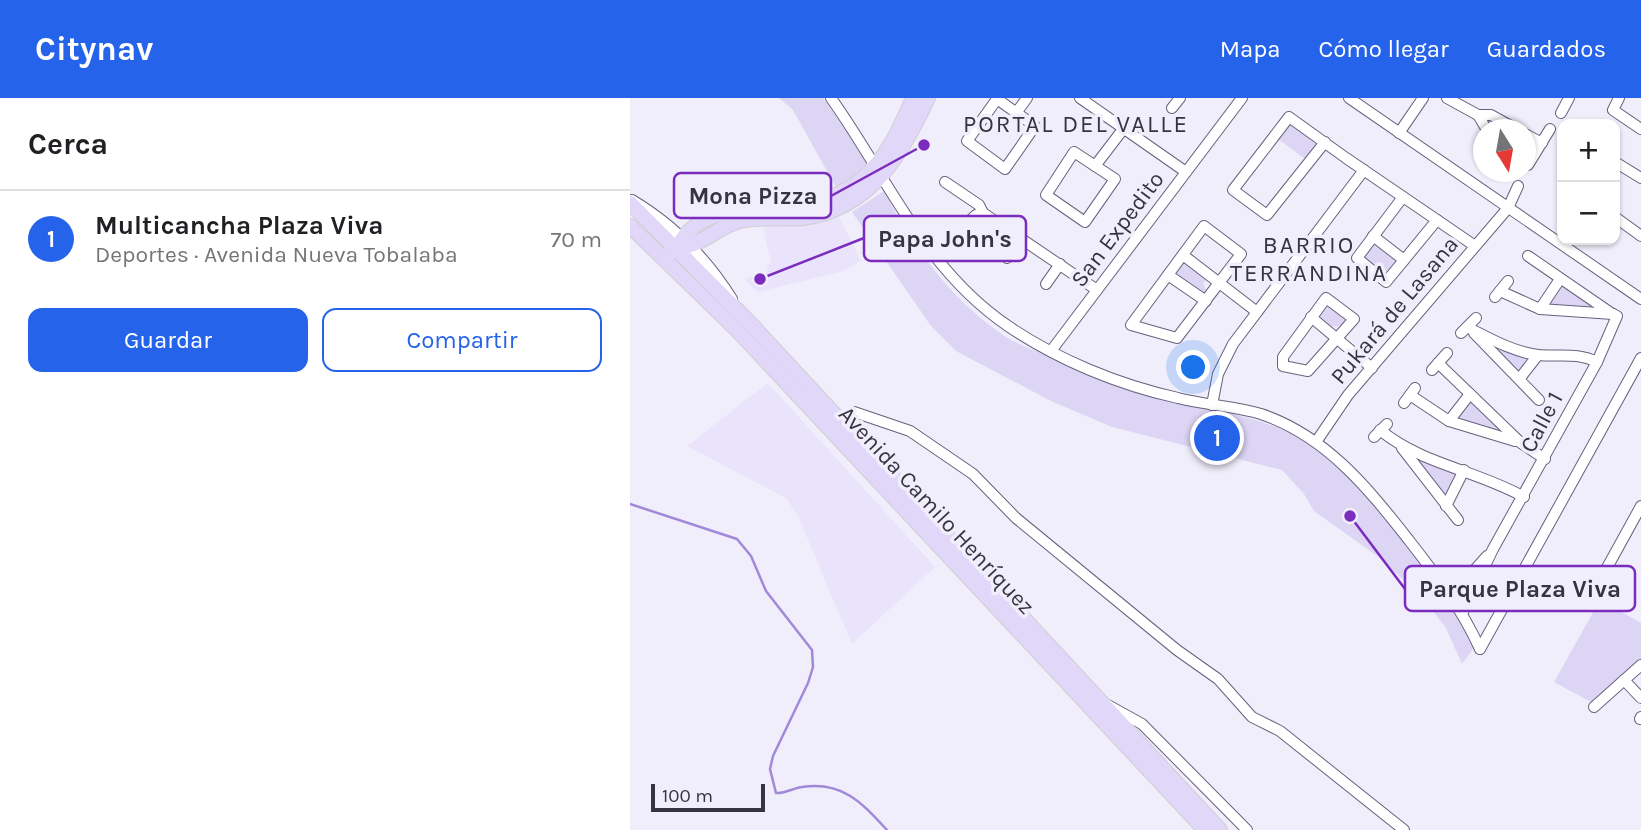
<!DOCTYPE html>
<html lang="es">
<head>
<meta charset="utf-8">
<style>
  body { margin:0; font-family:Karla,sans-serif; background:#f6f6f6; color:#202124 }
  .controls { position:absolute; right:21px; top:21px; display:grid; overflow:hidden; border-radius:14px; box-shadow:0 2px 5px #0004 }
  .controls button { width:63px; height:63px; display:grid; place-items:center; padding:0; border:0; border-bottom:2px solid #e0e0e0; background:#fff; color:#202124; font:35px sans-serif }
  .compass { position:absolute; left:843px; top:21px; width:63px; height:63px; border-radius:50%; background:#fff; box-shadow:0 2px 5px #0004; rotate:169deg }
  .scale { position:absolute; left:21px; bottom:18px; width:114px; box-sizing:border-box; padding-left:7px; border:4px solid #373441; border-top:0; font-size:19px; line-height:24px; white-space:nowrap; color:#373441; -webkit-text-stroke:5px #f1eefc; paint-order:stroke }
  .you { position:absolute; left:564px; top:270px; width:24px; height:24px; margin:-18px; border:5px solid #fff; border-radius:50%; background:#1a73e8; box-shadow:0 0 0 10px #1a73e833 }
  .badge { display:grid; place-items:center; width:46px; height:46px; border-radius:50%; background:#2563eb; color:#fff; font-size:23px; font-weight:700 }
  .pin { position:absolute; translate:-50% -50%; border:4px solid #fff; box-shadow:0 2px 7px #0006 }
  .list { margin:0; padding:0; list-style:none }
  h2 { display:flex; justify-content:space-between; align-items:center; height:91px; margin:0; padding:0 28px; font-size:30px }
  h2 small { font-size:23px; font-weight:400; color:#757577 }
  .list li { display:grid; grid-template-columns:46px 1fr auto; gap:21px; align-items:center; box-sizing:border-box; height:98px; padding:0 28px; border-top:2px solid #e0e0e0 }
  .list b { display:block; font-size:26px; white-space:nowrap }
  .list p { margin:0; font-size:23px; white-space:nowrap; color:#757577 }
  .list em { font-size:23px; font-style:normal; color:#757577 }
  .actions { display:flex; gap:14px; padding:21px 28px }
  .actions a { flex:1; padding:16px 0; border:2px solid #2563eb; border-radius:14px; text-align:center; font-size:24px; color:#2563eb }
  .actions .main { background:#2563eb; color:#fff }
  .map { position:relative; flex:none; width:1011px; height:732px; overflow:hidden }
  header { display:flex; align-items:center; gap:42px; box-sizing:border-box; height:98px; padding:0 35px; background:#2563eb; color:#fff }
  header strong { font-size:33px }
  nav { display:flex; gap:38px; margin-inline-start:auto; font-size:24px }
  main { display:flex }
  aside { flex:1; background:#fff }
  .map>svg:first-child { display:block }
  .built { fill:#e9e3fc }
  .green { fill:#dcd5f4 }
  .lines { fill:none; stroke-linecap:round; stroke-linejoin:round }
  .stream { stroke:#a089d8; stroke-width:2.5 }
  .minor-casing { stroke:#68617e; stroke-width:12 }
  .major-casing { stroke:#cfced1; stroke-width:16 }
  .minor { stroke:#fff; stroke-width:10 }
  .major { stroke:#e0d7f9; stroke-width:14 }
  .labels { text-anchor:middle; stroke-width:7; stroke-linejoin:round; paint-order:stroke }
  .street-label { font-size:23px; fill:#373441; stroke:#f1eefc }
  .neighbourhood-label { font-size:24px; letter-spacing:2px; fill:#373441; stroke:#f1eefc }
  .leader { fill:none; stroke:#7b2cbf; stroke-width:2.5 }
  .callout-dot { fill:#7b2cbf; stroke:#f1eefc; stroke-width:2.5 }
  .callout { fill:#f1eefc; stroke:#7b2cbf; stroke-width:2.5 }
  .callout-label { font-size:24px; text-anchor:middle; font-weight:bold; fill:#373441 }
</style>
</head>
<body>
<header>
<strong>Citynav</strong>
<nav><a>Mapa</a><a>Cómo llegar</a><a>Guardados</a></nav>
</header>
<main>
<aside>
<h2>Cerca<small></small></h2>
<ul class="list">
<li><span class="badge">1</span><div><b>Multicancha Plaza Viva</b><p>Deportes · Avenida Nueva Tobalaba</p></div><em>70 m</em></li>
</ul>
<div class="actions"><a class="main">Guardar</a><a>Compartir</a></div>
</aside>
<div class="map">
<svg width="1011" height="732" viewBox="0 0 1011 732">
  <rect width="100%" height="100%" fill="#f1eefc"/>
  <g class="built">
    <path d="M208,117L231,163L213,173L128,194L114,181L138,175L137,167L141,166L133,129L167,128Z"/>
    <path d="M138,285L305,469L222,546L168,418L156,400L57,348Z"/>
  </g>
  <g class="green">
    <path d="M149,0H193L241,68L207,91L163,12Z"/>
    <path d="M660,25L689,47L678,63L648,41Z"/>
    <path d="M254,93C283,149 318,198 370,235C389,249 416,256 437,266C466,279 496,292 526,300C576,313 627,315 673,342C725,372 816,493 845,548L832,566L816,530L794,501L750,460L684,413L674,396L652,372L482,329L421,303L326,253L301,228L222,114Z"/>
    <path d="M743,144L767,163L753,177L731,160Z"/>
    <path d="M556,161L578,178L573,186L577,193L574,197L543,177Z"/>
    <path d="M933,187L970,212L918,209Z"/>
    <path d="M699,202L722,219C707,232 701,231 686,219Z"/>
    <path d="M847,236L901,258L890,276Z"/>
    <path d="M838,301L882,338L825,320Z"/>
    <path d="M786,358L833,374L816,408L787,373Z"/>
    <path d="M970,502L1011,525V562L963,605L924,584Z"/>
  </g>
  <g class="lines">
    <path class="stream" d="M0,406L107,441L121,458L136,493L182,552L183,569L178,585L143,658L140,671L146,695C155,696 163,690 172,689C213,683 232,705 257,732"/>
    <g class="minor-casing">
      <g id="minor">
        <path d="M201,0C258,80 294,171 378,228C428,262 489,287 548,300C575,307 604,308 631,316C696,338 737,389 778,441C806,477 831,509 850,551"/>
        <path d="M450,0L556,74"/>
        <path d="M719,0L1011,201"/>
        <path d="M817,0L848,17"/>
        <path d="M989,0L983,12L1011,31"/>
        <path d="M367,1L405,28L375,71L337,43Z"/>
        <path d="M542,10L550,0"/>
        <path d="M386,15L397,0"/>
        <path d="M931,15L939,0"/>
        <path d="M848,17H861L888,32"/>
        <path d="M848,17L857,32"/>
        <path d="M769,35L793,0"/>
        <path d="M895,36L912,45"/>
        <path d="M695,44L637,117L603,92L659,19L716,60L845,148"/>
        <path d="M444,54L485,81L455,124L416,97Z"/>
        <path d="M985,64L1011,80"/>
        <path d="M898,67L920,31"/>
        <path d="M465,68L494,30"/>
        <path d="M315,84L349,107L353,115"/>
        <path d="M773,99L727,160L756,184L807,122"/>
        <path d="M2,102C42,126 77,161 102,201"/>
        <path d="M985,119L1011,138"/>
        <path d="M574,128L611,156L547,240L501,227Z"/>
        <path d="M743,138L774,162"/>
        <path d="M553,157L627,214"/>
        <path d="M301,158L346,117L353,115L467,192"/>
        <path d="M898,158L981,215"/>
        <path d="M377,160L392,140"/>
        <path d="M538,177L576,203"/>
        <path d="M416,186L430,166"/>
        <path d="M870,193L910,211L983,216"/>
        <path d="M865,199L878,183"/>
        <path d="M696,200L724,221L678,273L653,268V259Z"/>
        <path d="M910,211L930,181"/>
        <path d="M681,219L742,270"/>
        <path d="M837,229C859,240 883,254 908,257C930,259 947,254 967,264"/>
        <path d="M831,235L846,220"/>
        <path d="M844,235L909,302"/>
        <path d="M421,253L612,0"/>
        <path d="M808,265L891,345L915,361"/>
        <path d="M802,272L817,255"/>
        <path d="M890,280L908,257"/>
        <path d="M780,297L819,323L885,343"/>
        <path d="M774,305L785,290"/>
        <path d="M582,307L588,276L603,246L734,72"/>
        <path d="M224,314L280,333L343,376L386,420L547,552L588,581L622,619L650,633L774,732"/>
        <path d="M819,323L840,296"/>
        <path d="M750,332C793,367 846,372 894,399"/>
        <path d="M744,339L757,326"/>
        <path d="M686,344L718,297L878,110L888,88"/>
        <path d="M772,350L828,422"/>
        <path d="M816,408L834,372"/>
        <path d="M822,497L857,458"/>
        <path d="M962,497L1011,408"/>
        <path d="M833,514L863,451L967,264L987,218L983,216"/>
        <path d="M850,551L1011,260"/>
        <path d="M994,582L1011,600"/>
        <path d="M474,605L512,626L617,732"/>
        <path d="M964,609L1011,567"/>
        <path d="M1010,621L1011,619"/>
      </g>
    </g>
    <g class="major-casing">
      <g id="major">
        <path d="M0,105L120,225L590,732"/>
        <path d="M0,128L106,231L575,732"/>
        <path d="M41,149C67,153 85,130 109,123C130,118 152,122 173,120C241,111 272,56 298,0"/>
        <path d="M45,154C68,101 130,114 174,107C195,103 215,94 232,81C258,59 270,30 283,0"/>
      </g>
    </g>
    <use href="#minor" class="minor"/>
    <use href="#major" class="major"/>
  </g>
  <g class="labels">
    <g class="street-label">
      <text transform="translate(487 131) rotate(-53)" y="8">San Expedito</text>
      <text transform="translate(764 212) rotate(-50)" y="8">Pukará de Lasana</text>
      <text transform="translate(911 324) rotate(-62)" y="8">Calle 1</text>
      <text transform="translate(307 412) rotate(47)" y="8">Avenida Camilo Henríquez</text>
    </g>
    <g class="neighbourhood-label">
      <text x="446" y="34">PORTAL DEL VALLE</text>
      <text x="679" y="155">BARRIO<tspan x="679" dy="28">TERRANDINA</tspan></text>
    </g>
  </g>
  <path class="leader" d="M294 47L201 98M130 181L234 140M720 418L775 491"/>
  <g class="callout-dot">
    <circle cx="294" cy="47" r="7"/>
    <circle cx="130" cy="181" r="7"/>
    <circle cx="720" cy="418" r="7"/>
  </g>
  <g class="callout">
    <rect x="44" y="75" width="157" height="45" rx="7"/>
    <rect x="234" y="118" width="162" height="45" rx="7"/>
    <rect x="775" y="468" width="230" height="45" rx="7"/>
  </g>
  <g class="callout-label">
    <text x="123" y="106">Mona Pizza</text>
    <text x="315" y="149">Papa John's</text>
    <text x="890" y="499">Parque Plaza Viva</text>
  </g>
</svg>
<div class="controls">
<button>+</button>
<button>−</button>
</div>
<svg class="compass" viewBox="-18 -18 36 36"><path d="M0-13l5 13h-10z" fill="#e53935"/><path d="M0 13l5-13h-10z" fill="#757577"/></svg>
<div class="scale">100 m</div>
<div class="you"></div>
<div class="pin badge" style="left:587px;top:340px">1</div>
</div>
</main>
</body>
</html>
